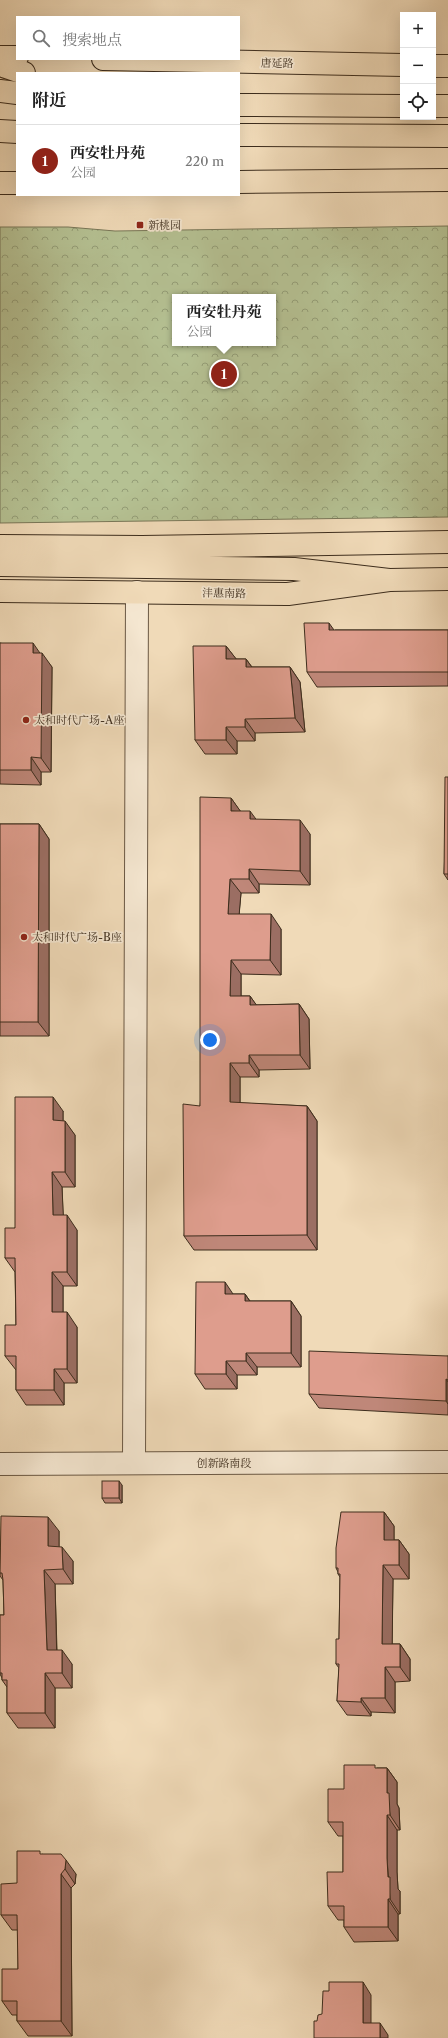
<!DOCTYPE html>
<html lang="zh">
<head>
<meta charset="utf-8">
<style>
  body { margin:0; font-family:"Libre Caslon Text","Noto Serif SC",serif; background:#f6f6f6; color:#222 }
  .controls { position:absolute; right:12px; top:12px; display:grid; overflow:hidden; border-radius:0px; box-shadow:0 4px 16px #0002 }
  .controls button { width:36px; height:36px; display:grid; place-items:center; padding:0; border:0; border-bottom:1px solid #e0e0e0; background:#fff; color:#222; font:20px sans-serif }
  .you { position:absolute; left:210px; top:1040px; width:14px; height:14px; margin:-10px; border:3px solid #fff; border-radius:50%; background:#1a73e8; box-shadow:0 0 0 6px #1a73e833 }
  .badge { display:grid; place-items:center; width:26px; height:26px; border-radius:50%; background:#8f2418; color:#fff; font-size:13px; font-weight:700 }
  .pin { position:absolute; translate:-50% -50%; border:2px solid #fff; box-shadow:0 1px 4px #0006 }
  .popup { position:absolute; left:172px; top:294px; width:104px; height:52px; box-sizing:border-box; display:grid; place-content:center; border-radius:0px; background:#fff; filter:drop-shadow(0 1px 3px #0005); font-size:13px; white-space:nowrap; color:#767676 }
  .popup b { font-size:15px; color:#222 }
  .popup::after { content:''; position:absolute; left:50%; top:100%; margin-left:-8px; border:8px solid transparent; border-top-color:#fff }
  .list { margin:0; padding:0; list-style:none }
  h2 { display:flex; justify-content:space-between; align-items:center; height:52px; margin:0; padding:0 16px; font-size:17px }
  h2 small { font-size:13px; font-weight:400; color:#767676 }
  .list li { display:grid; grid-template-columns:26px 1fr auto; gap:12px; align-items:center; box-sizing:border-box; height:72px; padding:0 16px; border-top:1px solid #e0e0e0 }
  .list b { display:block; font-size:15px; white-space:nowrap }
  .list p { margin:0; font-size:13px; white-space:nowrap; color:#767676 }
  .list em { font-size:13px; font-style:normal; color:#767676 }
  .icon { flex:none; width:22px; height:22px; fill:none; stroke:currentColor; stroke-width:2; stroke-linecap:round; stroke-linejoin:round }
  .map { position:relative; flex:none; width:448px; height:2038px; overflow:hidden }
  .search { position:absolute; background:#fff; box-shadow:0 4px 16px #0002; left:16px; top:16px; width:224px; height:44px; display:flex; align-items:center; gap:10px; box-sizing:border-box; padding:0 14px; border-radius:0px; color:#767676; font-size:15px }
  .panel { position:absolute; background:#fff; box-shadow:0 4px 16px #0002; left:16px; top:72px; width:224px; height:124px; border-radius:0px }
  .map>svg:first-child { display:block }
  .park { fill:url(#park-crowns); stroke:#797758; fill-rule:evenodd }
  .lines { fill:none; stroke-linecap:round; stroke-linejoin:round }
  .minor-casing { stroke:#6a5844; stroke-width:24 }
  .major-casing { stroke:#3d2d1d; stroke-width:24 }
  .highway-casing { stroke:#3d2d1d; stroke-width:24 }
  .minor { stroke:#f5e7d1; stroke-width:22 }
  .major { stroke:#f0dab8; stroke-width:22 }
  .highway { stroke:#f0dab8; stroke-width:22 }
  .wall { fill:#bf8779; stroke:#3d2d1d }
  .shaded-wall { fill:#9b6e63; stroke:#3d2d1d }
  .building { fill:#de9d8d; stroke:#3d2d1d }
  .poi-dot { fill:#8f2418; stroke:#f5e7d1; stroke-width:1.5 }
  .labels { text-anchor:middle; stroke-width:3.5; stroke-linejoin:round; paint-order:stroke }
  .street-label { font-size:11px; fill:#3d2d1d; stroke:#f5e7d1 }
  .poi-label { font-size:11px; fill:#3d2d1d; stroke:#f5e7d1; text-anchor:start }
</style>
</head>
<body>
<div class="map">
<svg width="448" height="2038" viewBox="0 0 448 2038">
  <defs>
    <pattern id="park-crowns" width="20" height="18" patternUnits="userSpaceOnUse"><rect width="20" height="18" fill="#b5c193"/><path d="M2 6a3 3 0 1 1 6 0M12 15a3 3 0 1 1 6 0" fill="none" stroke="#949d77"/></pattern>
  </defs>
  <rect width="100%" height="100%" fill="#f0dab8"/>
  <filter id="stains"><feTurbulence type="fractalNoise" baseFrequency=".005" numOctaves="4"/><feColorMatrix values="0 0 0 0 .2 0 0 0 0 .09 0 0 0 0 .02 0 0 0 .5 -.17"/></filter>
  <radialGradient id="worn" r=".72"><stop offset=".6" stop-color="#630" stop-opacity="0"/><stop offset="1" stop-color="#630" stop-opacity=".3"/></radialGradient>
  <path class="park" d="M448,226V517L0,523V227H68L115,231ZM175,297H273V343H175Z"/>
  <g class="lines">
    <g class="minor-casing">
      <g id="minor">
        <path d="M134,1463L137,592"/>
        <path d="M0,1464L448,1462"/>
      </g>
    </g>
    <g class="major-casing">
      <g id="major">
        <path d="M0,57H17"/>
        <path d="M103,59L403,65"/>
        <path d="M433,66H448"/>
        <path d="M239,105L403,106"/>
        <path d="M433,106H448"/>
        <path d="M239,182L448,180"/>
        <path d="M0,183H17"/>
        <path d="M0,546L142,547L448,542"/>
        <path d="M0,591L288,594L389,580L448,579"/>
      </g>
    </g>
    <g class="highway-casing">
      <g id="highway">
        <path d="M0,65L24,73"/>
        <path d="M0,91L17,93"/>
        <path d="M0,131L17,132"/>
        <path d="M239,135L448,136"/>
        <path d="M0,565L294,569L389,580"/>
      </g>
    </g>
    <use href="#minor" class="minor"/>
    <use href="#major" class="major"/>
    <use href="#highway" class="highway"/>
  </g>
  <g class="wall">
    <path d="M335,630H448V686L317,687L307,672Z"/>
    <path d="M0,643L40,653L52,667L51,772H41V785L0,784Z"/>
    <path d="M226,646L236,659H246L252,667H290L300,682L305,732L255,733V741H237V754H205L195,740Z"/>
    <path d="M448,777V880L444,874Z"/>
    <path d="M231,798L240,811L256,820L310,834V885L259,884V893H241L239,914L281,929V975L241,974V996H250L256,1005L299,1004L309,1019L310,1069L259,1070V1077H240V1103L307,1106L317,1121V1250H194L184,1236L200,1106Z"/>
    <path d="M0,824H39L49,839V1036H0Z"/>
    <path d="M63,1111V1121L75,1135V1187H62L63,1215L77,1230V1286H63V1312L77,1327V1383H64V1405H26L16,1390V1370L5,1356L16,1325L15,1272L5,1258L15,1228Z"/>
    <path d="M233,1294H245L250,1301H291L301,1316V1367H257V1375H237V1389H205L195,1374Z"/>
    <path d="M448,1356V1415L319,1408L309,1394Z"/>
    <path d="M122,1485V1503H105L102,1498Z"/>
    <path d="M384,1512L394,1526V1540H399L409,1554V1579H393L392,1644H400L410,1659V1681L395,1682V1713L371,1712V1716L347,1715L337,1701L339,1668L336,1664L339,1639L340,1577L338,1574V1572L336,1568Z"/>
    <path d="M59,1531V1547L73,1561V1584H55L57,1650L72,1664V1688H55V1728H18L7,1713V1687L2,1680V1678L0,1674V1615H4L3,1580L0,1576V1549Z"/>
    <path d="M377,1768H387L397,1782V1804L399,1808L400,1830H397V1872L398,1889L400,1891V1914H398V1941L354,1942L344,1927V1920H338L328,1906L343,1872V1836H338L328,1822L344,1789Z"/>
    <path d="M42,1854L76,1874L75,1884L71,1888L72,2036H28L17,2021V2015H12L2,2001L18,1969V1930H12L1,1915L17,1883Z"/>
  </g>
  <g class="shaded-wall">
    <path d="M329,623L339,637L329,630Z"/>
    <path d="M33,643L42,656V653L52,667L51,772L41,758L33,653Z"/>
    <path d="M226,646L237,660L226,659Z"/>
    <path d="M246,659L256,673L246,667Z"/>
    <path d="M290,667L300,682L305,732L295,718Z"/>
    <path d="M245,719L255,733V741L245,727Z"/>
    <path d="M226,727L237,741V754L226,740Z"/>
    <path d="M31,757L41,772V785L31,770Z"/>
    <path d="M231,798L241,812L231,811Z"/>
    <path d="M250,811L261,826L250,819Z"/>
    <path d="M300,820L310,834V885L300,871Z"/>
    <path d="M39,824L49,839V1036L38,1022Z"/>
    <path d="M249,869L259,884V893L249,879Z"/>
    <path d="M230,879L241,893L238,928L228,914Z"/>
    <path d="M271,914L281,929V975L270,960Z"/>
    <path d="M231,960L241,974V1010L230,996Z"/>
    <path d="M250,996L260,1010L250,1005Z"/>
    <path d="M299,1004L309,1019L310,1069L300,1055Z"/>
    <path d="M249,1055L259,1070V1077L249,1063Z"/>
    <path d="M230,1063L240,1077V1117L230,1102Z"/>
    <path d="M53,1097L63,1111V1135L53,1120Z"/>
    <path d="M307,1106L317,1121V1250L307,1235Z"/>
    <path d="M65,1121L75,1135V1187L65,1172Z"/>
    <path d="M52,1172L62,1187L64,1230L53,1215Z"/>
    <path d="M67,1215L77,1230V1286L67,1272Z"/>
    <path d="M52,1272L63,1286V1327L52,1312Z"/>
    <path d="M225,1282L235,1297L225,1294Z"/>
    <path d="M245,1294L255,1309L245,1301Z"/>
    <path d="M291,1301L301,1316V1367L291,1353Z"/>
    <path d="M67,1312L77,1327V1383L67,1369Z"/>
    <path d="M246,1353L257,1367V1375L246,1361Z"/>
    <path d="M226,1361L237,1375V1389L226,1374Z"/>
    <path d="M54,1369L64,1383V1405L54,1390Z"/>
    <path d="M446,1379L448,1382V1404L446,1401Z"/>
    <path d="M119,1481L122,1485V1503L119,1498Z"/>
    <path d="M384,1512L394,1526V1554L384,1540Z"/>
    <path d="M48,1517L59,1531V1561L48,1546Z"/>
    <path d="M399,1540L409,1554V1579L399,1565Z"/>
    <path d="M62,1547L73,1561V1584L63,1569Z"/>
    <path d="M383,1565L393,1579L392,1658L382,1644Z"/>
    <path d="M44,1570L55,1584L57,1665L47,1650Z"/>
    <path d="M400,1644L410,1659V1681L400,1667Z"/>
    <path d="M62,1650L72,1664V1688L62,1673Z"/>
    <path d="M385,1667L395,1682V1713L385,1698Z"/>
    <path d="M45,1673L55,1688V1728L45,1713Z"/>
    <path d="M361,1698L371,1712V1716L361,1702Z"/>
    <path d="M387,1768L397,1782V1804L399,1808L400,1830L390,1815L387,1793Z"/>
    <path d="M387,1815L397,1830V1872L398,1889L400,1891V1914L390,1899L387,1858Z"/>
    <path d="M66,1860L76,1874L75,1884L65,1869Z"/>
    <path d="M61,1874L71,1888L72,2036L61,2021Z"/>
    <path d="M388,1899L398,1914V1941L388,1927Z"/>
    <path d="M363,1982L371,1995V2035L363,2023Z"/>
    <path d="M380,2023L388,2035V2038H380Z"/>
  </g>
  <g class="building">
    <path d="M304,623H329V630H448V672H307Z"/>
    <path d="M0,643H33V653H42L41,758L31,757V770H0Z"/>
    <path d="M193,646H226V659H246V667H290L295,718L245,719V727H226V740H195Z"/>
    <path d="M445,777H448V874H444Z"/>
    <path d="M200,797L231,798V811H250V819L300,820V871L249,869V879H230L228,914H271L270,960H231L230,996H250V1005L299,1004L300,1055H249V1063H230V1102L307,1106V1235L184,1236L183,1104L200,1106Z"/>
    <path d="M0,824H39L38,1022H0Z"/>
    <path d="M15,1097H53V1120L65,1121V1172H52L53,1215H67V1272H52V1312H67V1369H54V1390H16V1356H5V1325H16L15,1258H5V1228H15Z"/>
    <path d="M196,1282H225V1294H245V1301H291V1353H246V1361H226V1374H195Z"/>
    <path d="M309,1351L448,1356V1380L446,1379V1401L309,1394Z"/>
    <rect x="102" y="1481" width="17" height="17"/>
    <path d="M341,1512H384V1540H399V1565H383L382,1644H400V1667H385V1698H361V1702L337,1701L339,1664H336V1639H339L340,1574H338V1568H336V1548Z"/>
    <path d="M1,1516L48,1517V1546L62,1547L63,1569L44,1570L47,1650H62V1673H45V1713H7V1680H2V1673H0V1615H4L3,1580L2,1573H0Z"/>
    <path d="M344,1765H375V1768H387V1793H389L390,1815H387V1858L388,1877H390V1899H388V1927H344V1906H328L327,1872H343V1822H328V1789H344Z"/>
    <path d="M17,1851H40V1854H61L66,1860L65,1869L61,1874V2021H17V2001H2V1969H18L17,1915H1V1884L17,1883Z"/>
    <path d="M329,1982H363V2023H380V2038H314V2021H317L318,2015L322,2014L323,1991H329Z"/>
  </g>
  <g class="poi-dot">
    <rect x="136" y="221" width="8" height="8" rx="2"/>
    <circle cx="26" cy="720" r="4"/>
    <circle cx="24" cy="937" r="4"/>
  </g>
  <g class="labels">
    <g class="street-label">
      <text transform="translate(277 63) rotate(1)" y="4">唐延路</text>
      <text transform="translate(224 593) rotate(1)" y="4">沣惠南路</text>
      <text x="224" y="1467">创新路南段</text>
    </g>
    <g class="poi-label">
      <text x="148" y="229">新桃园</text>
      <text x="34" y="724">太和时代广场-A座</text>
      <text x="32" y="941">太和时代广场-B座</text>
    </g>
  </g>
  <rect width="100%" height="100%" filter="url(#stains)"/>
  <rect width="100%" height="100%" fill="url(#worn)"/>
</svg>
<div class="controls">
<button>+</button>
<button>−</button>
<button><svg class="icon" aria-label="locate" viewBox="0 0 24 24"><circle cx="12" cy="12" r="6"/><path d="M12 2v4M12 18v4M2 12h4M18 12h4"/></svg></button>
</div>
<div class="you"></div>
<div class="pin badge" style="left:224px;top:374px">1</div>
<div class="popup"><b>西安牡丹苑</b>公园</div>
<div class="search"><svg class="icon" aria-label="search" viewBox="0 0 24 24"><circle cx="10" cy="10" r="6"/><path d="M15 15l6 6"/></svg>搜索地点</div>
<section class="panel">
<h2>附近<small></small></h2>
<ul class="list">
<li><span class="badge">1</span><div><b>西安牡丹苑</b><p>公园</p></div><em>220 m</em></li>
</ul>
</section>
</div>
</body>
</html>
